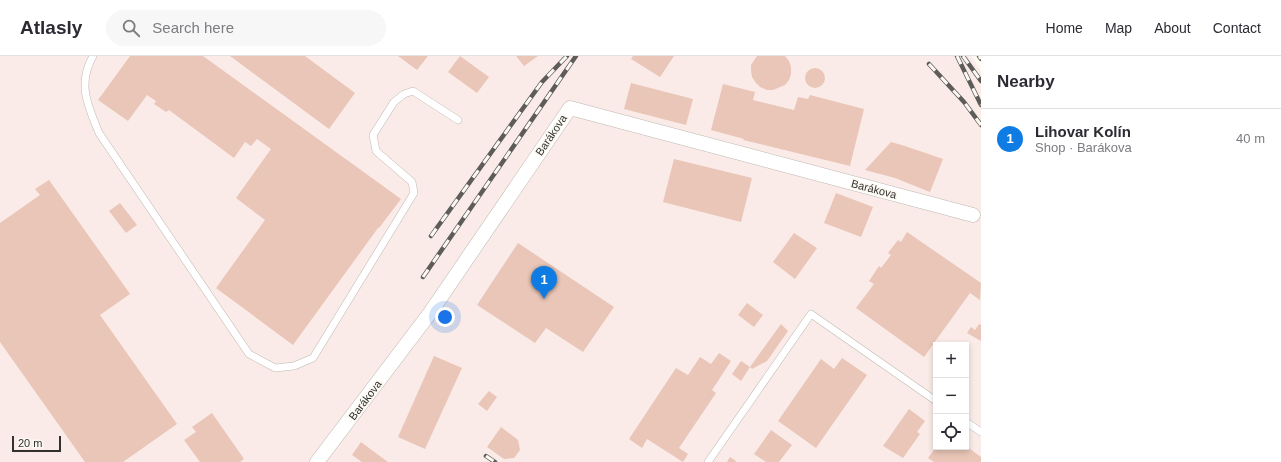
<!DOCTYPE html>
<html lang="en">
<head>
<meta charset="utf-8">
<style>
  body { margin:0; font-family:Arial,sans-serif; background:#f7f7f7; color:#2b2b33 }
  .controls { position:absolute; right:12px; bottom:12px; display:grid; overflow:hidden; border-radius:0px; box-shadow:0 2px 6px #0003 }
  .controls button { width:36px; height:36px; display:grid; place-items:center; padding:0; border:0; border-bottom:1px solid #e1e1e2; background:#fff; color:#2b2b33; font:20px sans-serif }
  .scale { position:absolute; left:12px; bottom:10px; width:49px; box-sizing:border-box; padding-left:4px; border:2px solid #32312e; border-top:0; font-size:11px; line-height:14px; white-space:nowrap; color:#32312e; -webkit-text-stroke:3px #fcf9f2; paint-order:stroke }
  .you { position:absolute; left:445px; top:261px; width:14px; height:14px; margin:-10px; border:3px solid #fff; border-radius:50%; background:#1a73e8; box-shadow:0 0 0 6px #1a73e833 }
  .badge { display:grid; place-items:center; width:26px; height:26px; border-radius:50%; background:#0f7ce4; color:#fff; font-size:13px; font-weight:700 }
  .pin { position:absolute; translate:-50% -33px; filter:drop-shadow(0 1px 2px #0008) }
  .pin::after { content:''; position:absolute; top:21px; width:14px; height:12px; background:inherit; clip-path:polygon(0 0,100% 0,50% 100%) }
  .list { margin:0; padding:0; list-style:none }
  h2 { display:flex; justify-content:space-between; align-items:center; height:52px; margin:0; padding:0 16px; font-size:17px }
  h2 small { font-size:13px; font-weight:400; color:#7c7c81 }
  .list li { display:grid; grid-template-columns:26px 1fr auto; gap:12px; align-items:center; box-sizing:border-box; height:60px; padding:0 16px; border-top:1px solid #e1e1e2 }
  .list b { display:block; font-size:15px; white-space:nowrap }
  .list p { margin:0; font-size:13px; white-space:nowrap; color:#7c7c81 }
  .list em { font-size:13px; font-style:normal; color:#7c7c81 }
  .icon { flex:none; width:22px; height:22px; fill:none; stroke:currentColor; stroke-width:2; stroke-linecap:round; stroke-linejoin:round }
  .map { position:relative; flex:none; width:981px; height:406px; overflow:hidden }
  header { display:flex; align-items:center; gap:24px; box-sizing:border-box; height:56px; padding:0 20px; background:#fff; border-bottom:1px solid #e1e1e2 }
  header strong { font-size:19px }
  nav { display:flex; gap:22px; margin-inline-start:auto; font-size:14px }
  .search { width:280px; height:36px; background:#f7f7f7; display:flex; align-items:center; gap:10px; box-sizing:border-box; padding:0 14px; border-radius:22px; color:#7c7c81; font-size:15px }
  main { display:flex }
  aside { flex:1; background:#fff }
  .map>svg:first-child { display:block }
  .industrial { fill:#fbebe8; fill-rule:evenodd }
  .building { fill:#e9c6b7 }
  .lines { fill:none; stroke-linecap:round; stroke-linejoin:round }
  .service-casing { stroke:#bcb9b2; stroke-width:8 }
  .minor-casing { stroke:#bcb9b2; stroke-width:15 }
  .service { stroke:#fff; stroke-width:7 }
  .minor { stroke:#fff; stroke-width:14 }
  .rail-casing { stroke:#5e5c59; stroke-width:4.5 }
  .rail { stroke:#fcf9f2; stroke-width:3; stroke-dasharray:9; stroke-linecap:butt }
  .labels { text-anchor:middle; stroke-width:3.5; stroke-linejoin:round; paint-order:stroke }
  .street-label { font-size:11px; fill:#32312e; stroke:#fcf9f2 }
</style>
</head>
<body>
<header>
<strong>Atlasly</strong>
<div class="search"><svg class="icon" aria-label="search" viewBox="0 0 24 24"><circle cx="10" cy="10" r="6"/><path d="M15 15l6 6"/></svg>Search here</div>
<nav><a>Home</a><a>Map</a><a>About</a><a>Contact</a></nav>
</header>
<main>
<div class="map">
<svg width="981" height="406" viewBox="0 0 981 406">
  <rect width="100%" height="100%" fill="#fcf9f2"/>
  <path class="industrial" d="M0,0H971L981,15V406H0ZM936,289H966V391H936Z"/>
  <g class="building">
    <path d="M130,0H203L401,143L379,172H378L293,289L216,232L265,164L236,142L271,93L257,83L251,90L245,86L234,102L169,54L166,56L154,48L156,45L147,39L128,65L98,44Z"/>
    <path d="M230,0H305L355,37L329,73Z"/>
    <path d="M398,0H428L417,14Z"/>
    <path d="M460,0L489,21L477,37L448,16Z"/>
    <path d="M516,0H538L524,10Z"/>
    <path d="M633,0H674L660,21L631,3Z"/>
    <path d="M757,0H785L789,5L791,11V18L789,24L785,29L773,34H767L760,31L756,27L752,21L751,15V9Z"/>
    <circle cx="815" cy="22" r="10"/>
    <path d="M631,27L693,43L686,69L624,53Z"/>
    <path d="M723,28L755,36L753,44L794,54L798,41L808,43L810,39L864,53L850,110L743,84L744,83L711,74Z"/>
    <path d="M891,86L905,90L943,103L930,136L895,122L865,114Z"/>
    <path d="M674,103L752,122L741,166L663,146Z"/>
    <path d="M49,124L130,238L100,259L177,368L123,406H85L0,286V167L40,139L35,133Z"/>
    <path d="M836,137L873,151L861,181L824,167Z"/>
    <path d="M120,147L137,169L126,177L109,155Z"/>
    <path d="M907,176L981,227L980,244L970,237L924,301L856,252L874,228L869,225L879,210L881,212L891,199L888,197L898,184L901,186Z"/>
    <path d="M794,177L817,192L795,223L773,206Z"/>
    <path d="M518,187L614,251L583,296L546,272L535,287L477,249Z"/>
    <path d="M747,247L763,259L754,271L738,259Z"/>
    <path d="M781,268L788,275L767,305L752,313L750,311L741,325L732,318L741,305L750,311Z"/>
    <path d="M979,268L981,269V285L967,277L971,271L975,274Z"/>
    <path d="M719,297L731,305L712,334L716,337L679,392L688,398L683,406L647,383L642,392L629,383L676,312L688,319L700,301L711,308Z"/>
    <path d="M434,300L462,312L425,393L398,381Z"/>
    <path d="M842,302L867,319L816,392L778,365L821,303L834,313Z"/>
    <path d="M489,335L497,341L487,355L478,348Z"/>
    <path d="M909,353L925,365L917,376L920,378L903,402L883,390Z"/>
    <path d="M212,357L244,403L240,406H200L184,384L196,376L192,371Z"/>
    <path d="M501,371L518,384L520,394L514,402L504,403L487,391Z"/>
    <path d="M771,374L792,389L779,406H766L754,398Z"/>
    <path d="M361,386L373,395L388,406H362L352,399Z"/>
    <path d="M966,390L981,401V406H934L928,402L936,391Z"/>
    <path d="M730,401L737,406H727Z"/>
  </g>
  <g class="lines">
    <g class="service-casing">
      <g id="service">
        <path d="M93,0C77,28 88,50 99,77L249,298L275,312L294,310L313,302L414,137L412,126L376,95L373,79L394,46L404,38L413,35L458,64"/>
        <path d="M966,366L981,376"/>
        <path d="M708,406L811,258L936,345"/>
      </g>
    </g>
    <g class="minor-casing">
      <path id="minor" d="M317,406L430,257L570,52L973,159"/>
    </g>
    <use href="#service" class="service"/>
    <use href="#minor" class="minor"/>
    <g class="rail-casing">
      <g id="rail">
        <path d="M957,0L981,49"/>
        <path d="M963,0L981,25"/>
        <path d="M979,0L981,3"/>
        <path d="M929,8L964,46L981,69"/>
        <path d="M431,180L542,26L567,0"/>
        <path d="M423,221L576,0"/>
        <path d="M486,400L495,406"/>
      </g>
    </g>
    <use href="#rail" class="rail"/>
  </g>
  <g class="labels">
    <g class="street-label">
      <text transform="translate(551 79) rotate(-56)" y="4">Barákova</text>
      <text transform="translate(874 133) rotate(15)" y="4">Barákova</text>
      <text transform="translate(365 344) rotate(-53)" y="4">Barákova</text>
    </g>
  </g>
</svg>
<div class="controls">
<button>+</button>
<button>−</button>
<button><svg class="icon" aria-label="locate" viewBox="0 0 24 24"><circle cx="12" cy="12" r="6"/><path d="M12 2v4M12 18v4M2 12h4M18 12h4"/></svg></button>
</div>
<div class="scale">20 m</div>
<div class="you"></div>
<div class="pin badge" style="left:544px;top:243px">1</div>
</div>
<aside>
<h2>Nearby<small></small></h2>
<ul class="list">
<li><span class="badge">1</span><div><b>Lihovar Kolín</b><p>Shop · Barákova</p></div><em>40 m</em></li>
</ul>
</aside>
</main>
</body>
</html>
